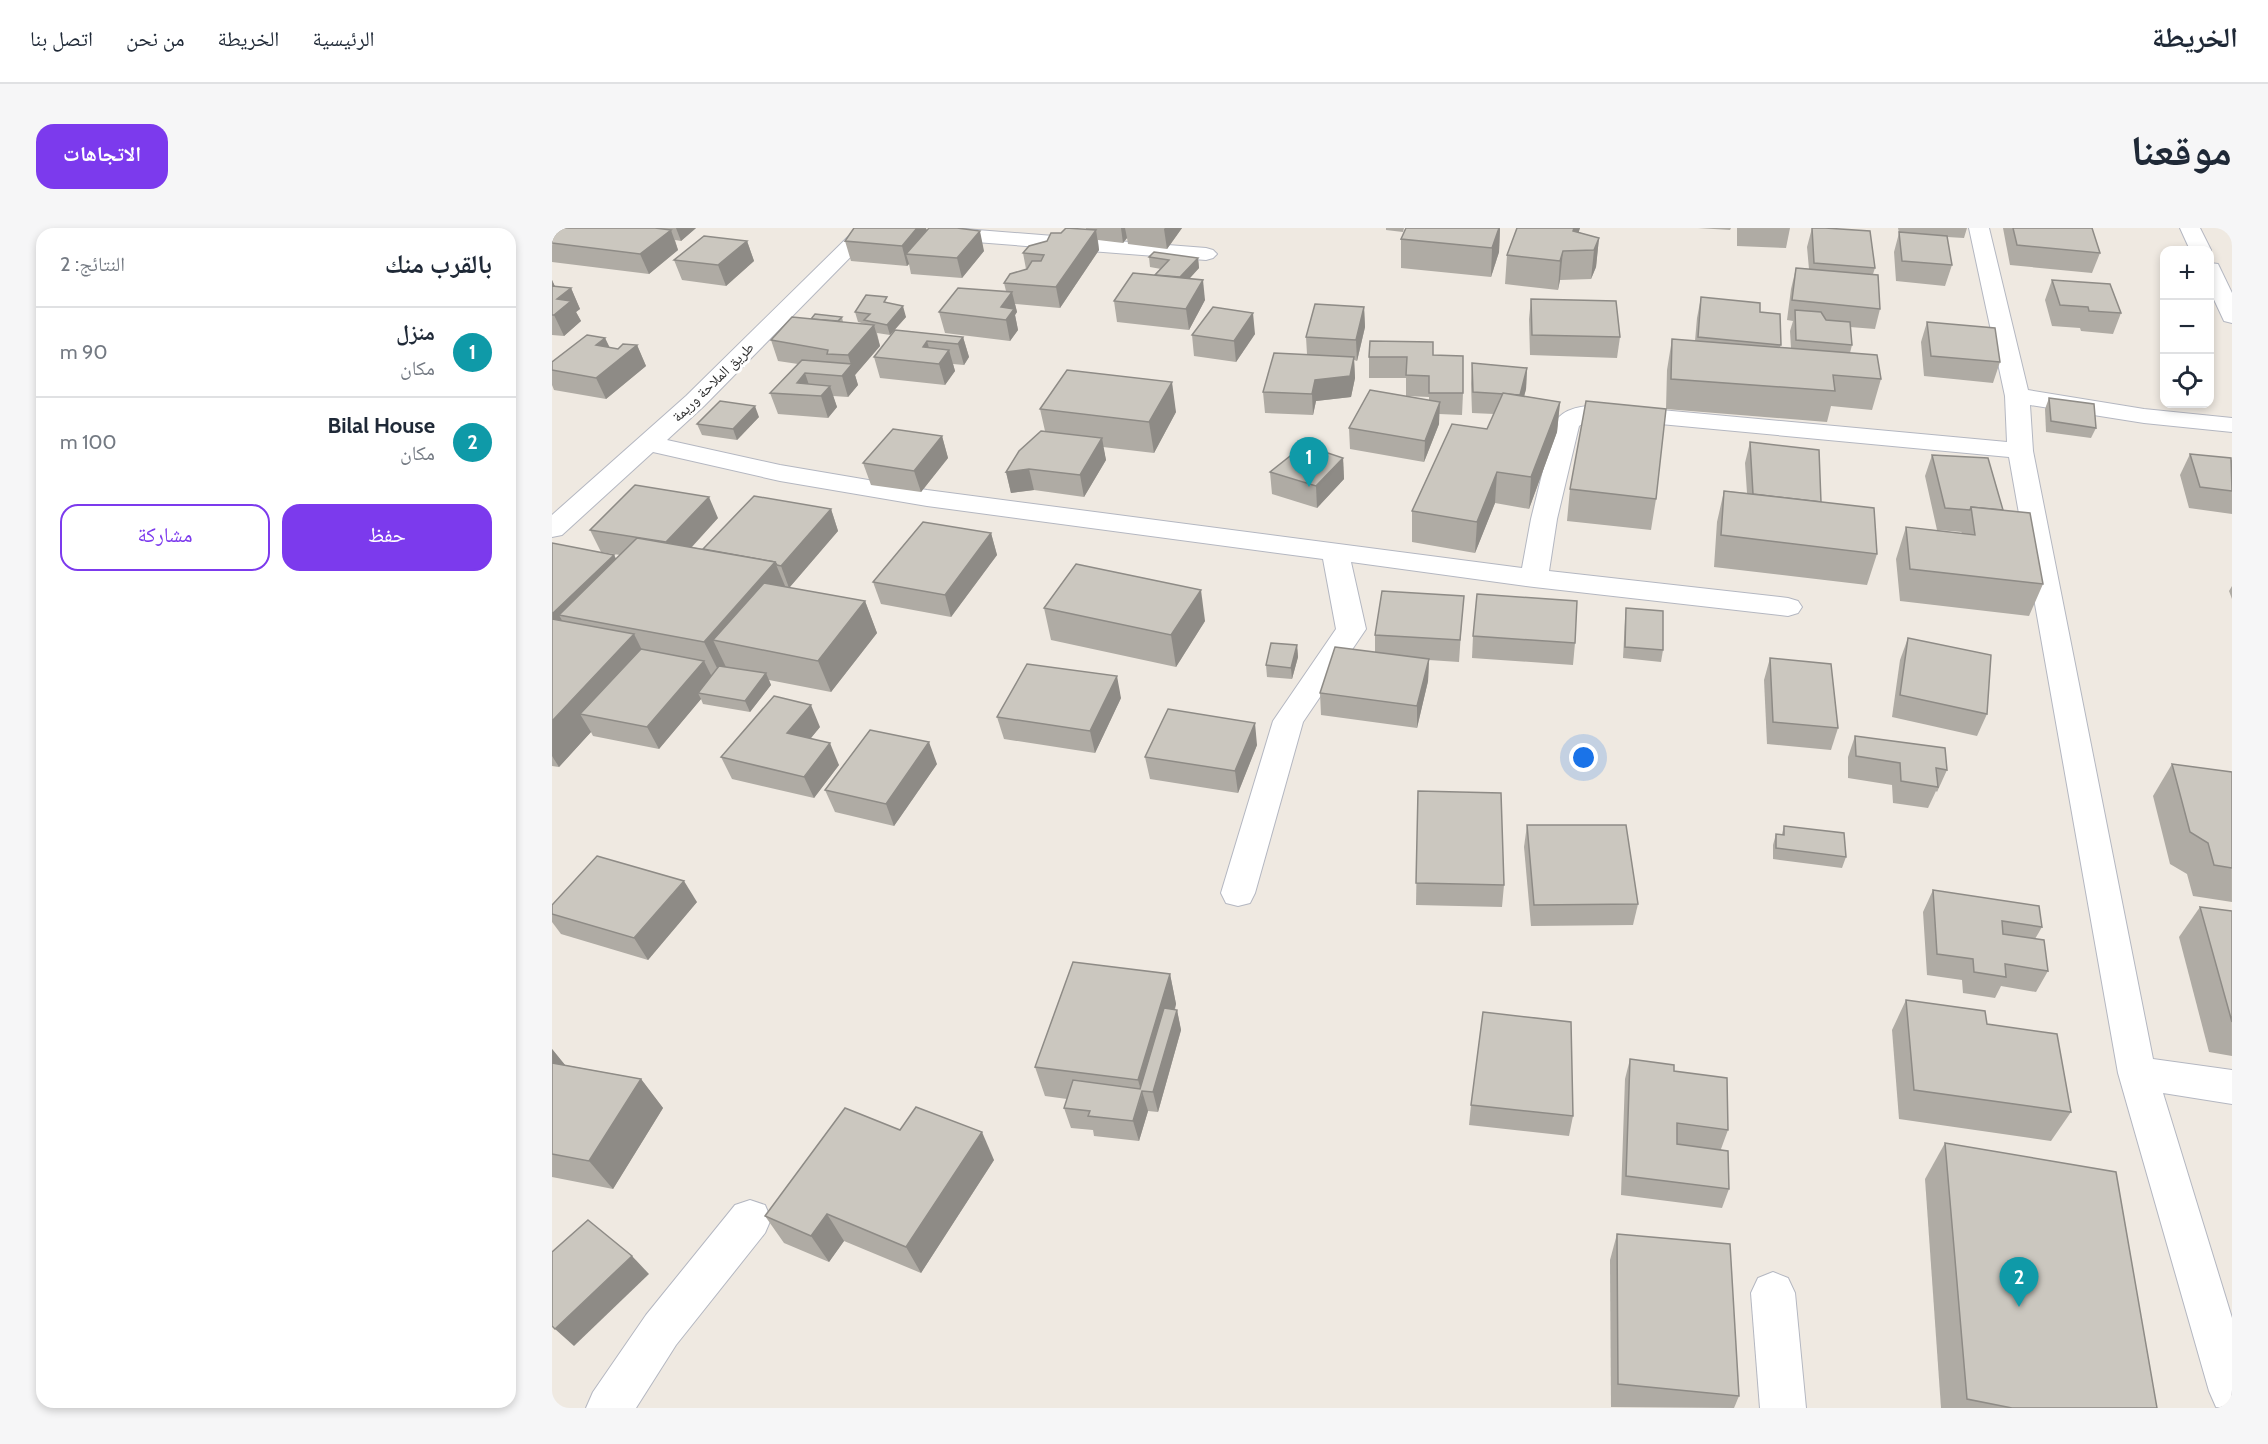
<!DOCTYPE html>
<html lang="ar">
<head>
<meta charset="utf-8">
<style>
  body { margin:0; font-family:Cabin,"Noto Naskh Arabic",sans-serif; background:#f6f6f7; color:#1f2937; direction:rtl }
  .controls { position:absolute; right:18px; top:18px; display:grid; overflow:hidden; border-radius:12px; box-shadow:0 3px 9px #0003 }
  .controls button { width:54px; height:54px; display:grid; place-items:center; padding:0; border:0; border-bottom:2px solid #e0e1e3; background:#fff; color:#1f2937; font:30px sans-serif }
  .you { position:absolute; left:1032px; top:530px; width:21px; height:21px; margin:-15px; border:4px solid #fff; border-radius:50%; background:#1a73e8; box-shadow:0 0 0 9px #1a73e833 }
  .badge { display:grid; place-items:center; width:39px; height:39px; border-radius:50%; background:#7c3aed; color:#fff; font-size:20px; font-weight:700 }
  .pin { position:absolute; translate:-50% -50px; filter:drop-shadow(0 2px 3px #0008) }
  .pin::after { content:''; position:absolute; top:32px; width:21px; height:18px; background:inherit; clip-path:polygon(0 0,100% 0,50% 100%) }
  .list { margin:0; padding:0; list-style:none }
  h2 { display:flex; justify-content:space-between; align-items:center; height:78px; margin:0; padding:0 24px; font-size:26px }
  h2 small { font-size:20px; font-weight:400; color:#747a83 }
  .list li { display:grid; grid-template-columns:39px 1fr auto; gap:18px; align-items:center; box-sizing:border-box; height:90px; padding:0 24px; border-top:2px solid #e0e1e3 }
  .list b { display:block; font-size:22px; white-space:nowrap }
  .list p { margin:0; font-size:20px; white-space:nowrap; color:#747a83 }
  .list em { font-size:20px; font-style:normal; color:#747a83 }
  .actions { display:flex; gap:12px; padding:18px 24px }
  .actions a { flex:1; padding:14px 0; border:2px solid #7c3aed; border-radius:18px; text-align:center; font-size:21px; color:#7c3aed }
  .actions .main { background:#7c3aed; color:#fff }
  .icon { flex:none; width:33px; height:33px; fill:none; stroke:currentColor; stroke-width:2; stroke-linecap:round; stroke-linejoin:round }
  .map { position:relative; flex:none; width:1680px; height:1180px; overflow:hidden; direction:ltr; border-radius:18px }
  header { display:flex; align-items:center; gap:36px; box-sizing:border-box; height:84px; padding:0 30px; background:#fff; border-bottom:2px solid #e0e1e3 }
  header strong { font-size:28px }
  nav { display:flex; gap:33px; margin-inline-start:auto; font-size:21px }
  .intro { display:flex; align-items:center; justify-content:space-between; box-sizing:border-box; height:144px; padding:0 36px }
  h1 { margin:0; font-size:42px }
  .button { padding:15px 27px; border-radius:18px; background:#7c3aed; color:#fff; font-size:21px; font-weight:700 }
  main { display:flex; gap:36px; padding:0 36px }
  aside { flex:1; background:#fff; border-radius:18px; box-shadow:0 3px 9px #0003 }
  .map>svg:first-child { display:block }
  .lines { fill:none; stroke-linecap:round; stroke-linejoin:round }
  .minor-casing { stroke:#b4b7c1; stroke-width:2 }
  .minor { fill:#fff; fill-rule:evenodd }
  .wall { fill:#afaba4; fill-rule:evenodd }
  .shaded-wall { fill:#8e8b86 }
  .building { fill:#cbc7bf; stroke:#8e8b86; stroke-width:1.5 }
  .labels { text-anchor:middle; stroke-width:6; stroke-linejoin:round; paint-order:stroke }
  .far-street-label { font-size:15px; fill:#2e2e2e; stroke:#fff }
</style>
</head>
<body>
<header>
<strong>الخريطة</strong>
<nav><a>الرئيسية</a><a>الخريطة</a><a>من نحن</a><a>اتصل بنا</a></nav>
</header>
<div class="intro"><h1>موقعنا</h1><a class="button">الاتجاهات</a></div>
<main>
<div class="map">
<svg width="1680" height="1180" viewBox="0 0 1680 1180">
  <rect width="100%" height="100%" fill="#efe9e1"/>
  <g class="lines">
    <g class="minor-casing">
      <g id="minor">
        <path d="M305,0H327L152,178L115,212L228,237L375,262L970,340L979,291L1003,194C1014,177 1037,178 1055,177L1455,214L1453,168L1417,0H1437L1476,162L1592,181L1680,190V204L1592,195L1478,177L1481,223L1601,831L1680,842V876L1611,865L1680,1090V1180L1664,1179L1657,1163L1566,845L1457,229L1055,191L1035,193L1027,198L1005,291L997,343L1236,370L1246,373L1250,379L1246,385L1236,388L982,359L799,334L814,401L751,494L703,665L698,675L686,678L674,675L669,665L721,493L784,401L771,331L375,278L228,253L101,224L10,307L0,309V287L134,168Z"/>
        <path d="M400,0L654,20L661,22L665,26L661,30L654,32L385,11L378,9L375,5L380,0Z"/>
        <path d="M1628,0H1648L1659,22L1658,23L1638,22Z"/>
        <path d="M1658,35L1666,36L1680,65V95L1672,93L1658,63Z"/>
        <path d="M198,972L213,977L219,991L213,1005L124,1117L84,1180H34L41,1164L94,1087L183,977Z"/>
        <path d="M1221,1044L1236,1050L1243,1065L1254,1180H1208L1199,1065L1206,1050Z"/>
      </g>
    </g>
    <use href="#minor" class="minor"/>
  </g>
  <g class="wall">
    <path d="M0,0H144L129,13L123,12L126,22L97,46L0,34Z"/>
    <path d="M302,0H374L375,2L432,23L410,50L359,46L357,36L355,38L299,33L293,13Z"/>
    <path d="M534,0H630L615,21L576,16L575,10L571,15L546,12L547,22L508,80L463,76L465,84L463,87L466,102L458,113L393,105L387,84L454,63L452,55L474,41L471,25L495,13L534,1Z"/>
    <path d="M834,0H852L851,4L834,2Z"/>
    <path d="M948,0L947,24L939,49L849,40V11Z"/>
    <path d="M965,0H1028L1026,4L1047,10L1044,39L1039,51L1008,52L1006,62L953,56L955,27Z"/>
    <path d="M1146,0H1179L1178,2Z"/>
    <path d="M1185,0H1238L1234,20L1185,18Z"/>
    <path d="M1260,0L1323,40L1321,46L1328,81L1323,101L1298,99L1300,117L1298,125L1329,151L1320,182L1279,178L1275,194L1114,181L1104,271L1099,302L1015,293L1018,261L1114,181L1115,142L1120,111L1143,113L1145,90L1149,69L1208,84L1229,117L1228,119L1239,120L1238,103L1241,93L1235,92L1239,61L1244,40L1257,41L1255,19Z"/>
    <path d="M1346,0H1415L1412,10L1395,9L1400,37L1393,58L1344,53L1342,24L1347,5Z"/>
    <path d="M1451,0H1540L1548,25L1540,45L1458,37Z"/>
    <path d="M195,13L202,33L174,58L130,52L122,32Z"/>
    <path d="M597,29L646,30L647,40L638,50L653,72L637,102L565,94L562,73L603,47L609,41L598,39Z"/>
    <path d="M0,52L3,59L19,60L28,81L24,84L29,93L12,108L0,107Z"/>
    <path d="M1500,52L1569,85L1561,106L1529,103L1528,100L1500,98L1493,72Z"/>
    <path d="M979,71L1068,109L1065,130L978,127L977,91Z"/>
    <path d="M336,75L354,89L338,107L325,105L328,118L303,147L306,157L296,169L281,168L285,179L276,190L226,186L218,165L246,136L226,133L219,112L259,91L290,89L291,94L313,96L306,94L303,84Z"/>
    <path d="M812,79L813,99L805,133L802,132L803,150L799,169L764,173L761,187L713,185L711,164L755,126L754,109Z"/>
    <path d="M1375,94L1448,134L1441,155L1372,148L1369,114Z"/>
    <path d="M343,102L411,109L417,129L412,137L401,136L403,143L393,157L328,150L322,129Z"/>
    <path d="M703,106L684,134L642,128L640,107Z"/>
    <path d="M53,110L58,120L66,121L85,117L94,138L54,171L2,162L0,157V134Z"/>
    <path d="M881,127L911,165L910,187L887,186V196L872,234L798,221L797,200L854,168V150H817V129ZM854,168L877,169V172Z"/>
    <path d="M920,135L975,140L974,161L972,168L1008,174L1005,204L977,281L943,275L923,325L860,314V283L935,201L942,186L920,185L919,156Z"/>
    <path d="M1497,170L1544,200L1539,210L1494,204L1493,181Z"/>
    <path d="M488,181L624,184L602,225L551,219L554,232L532,269L482,262L459,265L454,244L493,203Z"/>
    <path d="M207,189L185,212L150,207L145,196Z"/>
    <path d="M390,208L396,230L369,264L319,257L311,235Z"/>
    <path d="M1198,214L1269,274L1325,326L1315,357L1162,339L1165,294L1172,263L1195,265L1193,235Z"/>
    <path d="M1638,226L1680,232V286L1637,280L1628,247Z"/>
    <path d="M1380,227L1451,282L1491,356L1477,388L1348,373L1344,331L1354,299L1409,305L1410,304L1385,302L1373,248Z"/>
    <path d="M791,230L792,251L765,280L720,266L718,244Z"/>
    <path d="M279,281L286,303L237,360L313,373L325,405L279,464L217,452L219,457L198,484L151,476L149,471L107,521L41,508L39,504L7,539L0,538V315L62,327L64,331L68,327L49,324L38,302L166,290L140,319L151,321Z"/>
    <path d="M439,305L445,327L399,389L329,376L321,354Z"/>
    <path d="M1680,358V371L1677,363Z"/>
    <path d="M492,380L653,393L624,439L499,412Z"/>
    <path d="M1074,380L1111,422L1109,434L1071,430L1073,391Z"/>
    <path d="M910,390L907,434L877,432L876,453L865,500L769,487L768,465L823,424V407Z"/>
    <path d="M921,408L1023,415L1021,437L920,430Z"/>
    <path d="M1356,410L1435,486L1425,508L1340,489L1348,432Z"/>
    <path d="M745,417L746,429L740,451L715,449L714,437Z"/>
    <path d="M1218,430L1286,500L1279,522L1215,516L1212,452Z"/>
    <path d="M569,470L543,525L452,511L445,489Z"/>
    <path d="M268,499L258,511L287,537L262,570L180,551L169,529Z"/>
    <path d="M1303,508L1395,542L1385,564L1384,563L1376,580L1341,575L1340,557L1296,550V529Z"/>
    <path d="M705,517L686,565L598,551L593,529Z"/>
    <path d="M385,536L342,598L283,584L273,562Z"/>
    <path d="M1620,536L1680,544V674L1641,668L1635,646L1618,636L1601,568Z"/>
    <path d="M866,563L952,657L950,679L864,677Z"/>
    <path d="M975,597L1086,676L1081,697L979,698L972,619Z"/>
    <path d="M1232,598L1294,629L1290,640L1221,631V617L1224,606H1230Z"/>
    <path d="M1381,662L1490,699L1483,711L1496,743L1484,764L1449,758L1443,770L1411,765L1410,752L1375,747L1371,684Z"/>
    <path d="M145,674L96,732L9,706L0,694V677Z"/>
    <path d="M1648,679L1680,683V828L1657,824L1627,709Z"/>
    <path d="M618,746L624,776L623,782H625L629,802L606,884L596,883L587,913L542,908L541,902L519,900L512,880L515,871L493,868L483,839Z"/>
    <path d="M1354,772L1435,796L1519,884L1499,913L1347,891L1340,802Z"/>
    <path d="M0,821L13,837L89,851L111,880L61,961L0,949Z"/>
    <path d="M1078,831L1122,843L1176,902L1169,921L1177,961L1170,980L1069,967L1073,851Z"/>
    <path d="M919,877L1021,888L1017,908L917,897Z"/>
    <path d="M348,902L442,932L369,1045L292,1013L277,1034L232,1015L213,988Z"/>
    <path d="M1393,915L1605,1180H1389L1373,951Z"/>
    <path d="M1065,1006L1187,1168L1182,1180L1059,1179L1058,1032Z"/>
  </g>
  <g class="shaded-wall">
    <path d="M124,0H144L129,13Z"/>
    <path d="M365,0H374L377,11L354,26L357,36L355,38L350,18Z"/>
    <path d="M569,0H573L575,10L571,15Z"/>
    <path d="M613,0H630L615,21L612,1Z"/>
    <path d="M947,0H948L947,24L939,49L940,20Z"/>
    <path d="M1022,0H1028L1021,23V3Z"/>
    <path d="M119,2L126,22L97,46L88,26Z"/>
    <path d="M544,2L547,22L508,80L504,59Z"/>
    <path d="M428,3L432,23L410,50L405,30Z"/>
    <path d="M1047,10L1044,39L1039,51L1042,22Z"/>
    <path d="M195,13L202,33L174,58L166,37Z"/>
    <path d="M1011,23L1008,52L1006,62L1008,33Z"/>
    <path d="M646,30L647,40L627,62L626,51Z"/>
    <path d="M0,52L8,69L19,60L28,81L24,84L29,93L12,108L2,87L0,71Z"/>
    <path d="M651,52L653,72L637,102L634,81Z"/>
    <path d="M460,64L465,84L463,87L466,102L458,113L454,92L449,79Z"/>
    <path d="M351,78L354,89L338,107L335,97Z"/>
    <path d="M812,79L813,99L805,133L804,112Z"/>
    <path d="M701,85L703,106L684,134L682,113Z"/>
    <path d="M322,97L328,118L303,147L306,157L296,169L290,148L299,137L296,127Z"/>
    <path d="M411,109L417,129L412,137L406,116Z"/>
    <path d="M53,110L63,131L44,117Z"/>
    <path d="M375,113L381,134L371,119Z"/>
    <path d="M85,117L94,138L54,171L44,150Z"/>
    <path d="M397,122L403,143L393,157L387,136Z"/>
    <path d="M802,129L803,150L799,169L764,173L761,187L760,166L763,152Z"/>
    <path d="M975,140L974,161L967,188L968,167Z"/>
    <path d="M253,145L260,166L245,155Z"/>
    <path d="M620,154L624,184L602,225L597,194Z"/>
    <path d="M278,158L285,179L276,190L269,168Z"/>
    <path d="M888,174L887,196L872,234L873,213Z"/>
    <path d="M1008,174L1005,204L977,281L979,249Z"/>
    <path d="M203,178L207,189L185,212L181,201Z"/>
    <path d="M390,208L396,230L369,264L362,243Z"/>
    <path d="M550,210L554,232L532,269L528,247Z"/>
    <path d="M791,230L792,251L765,280L764,258Z"/>
    <path d="M477,241L482,262L459,265L454,244Z"/>
    <path d="M945,244L943,275L923,325L925,294Z"/>
    <path d="M157,269L166,290L124,336L114,314Z"/>
    <path d="M279,281L286,303L237,360L229,338Z"/>
    <path d="M439,305L445,327L399,389L393,367Z"/>
    <path d="M62,327L78,358L7,387L22,414L0,436V386Z"/>
    <path d="M223,334L236,365L161,412L174,439L168,446L152,414Z"/>
    <path d="M649,362L653,393L624,439L619,407Z"/>
    <path d="M313,373L325,405L279,464L266,433Z"/>
    <path d="M82,406L98,438L28,486L39,504L7,539L0,528V493Z"/>
    <path d="M745,417L746,429L740,451L739,440Z"/>
    <path d="M877,431L876,453L865,500V478Z"/>
    <path d="M152,433L163,455L146,465L149,471L107,521L95,499Z"/>
    <path d="M214,445L219,457L198,484L193,473Z"/>
    <path d="M565,448L569,470L543,525L538,503Z"/>
    <path d="M259,477L268,499L245,527L235,505Z"/>
    <path d="M703,495L705,517L686,565L683,543Z"/>
    <path d="M377,514L385,536L342,598L334,576Z"/>
    <path d="M278,515L287,537L262,570L252,549Z"/>
    <path d="M132,653L145,674L96,732L82,710Z"/>
    <path d="M618,746L624,776L598,864L590,863L596,883L587,913L581,893L590,866L586,852Z"/>
    <path d="M625,782L629,802L606,884L601,864Z"/>
    <path d="M0,821L22,848L0,847Z"/>
    <path d="M89,851L111,880L61,961L37,933Z"/>
    <path d="M430,904L442,932L369,1045L354,1019Z"/>
    <path d="M275,986L292,1013L277,1034L259,1008Z"/>
    <path d="M80,1028L97,1046L22,1118L3,1101Z"/>
  </g>
  <g class="building">
    <path d="M0,0H103L119,2L88,26L0,15Z"/>
    <path d="M302,0H365L350,18L293,13Z"/>
    <path d="M377,0H405L428,3L405,30L354,26Z"/>
    <path d="M514,0L544,2L504,59L452,55L458,46L475,41L480,33H489L492,27L471,25L477,18L495,13L499,5H509Z"/>
    <path d="M854,0H947L940,20L849,11Z"/>
    <path d="M965,0H1022L1021,3L1047,10L1042,22L1011,23L1008,33L955,27Z"/>
    <path d="M1260,0H1273L1318,3L1323,40L1262,35Z"/>
    <path d="M1461,0H1540L1548,25L1465,17Z"/>
    <path d="M1347,4L1395,8L1400,37L1350,33Z"/>
    <path d="M152,8L195,13L166,37L122,32Z"/>
    <path d="M602,24L646,30L628,49L603,47L617,32L597,29Z"/>
    <path d="M1244,40L1326,47L1328,81L1240,72Z"/>
    <path d="M581,45L651,52L634,81L562,73Z"/>
    <path d="M1500,52L1558,56L1569,85L1537,83L1536,79L1508,77Z"/>
    <path d="M0,58L19,60L5,71L19,73L2,87H0Z"/>
    <path d="M406,60L460,64L449,79L462,81L454,92L387,84Z"/>
    <path d="M314,67L335,69L332,74L351,78L335,97L312,92L318,86L303,84Z"/>
    <path d="M1149,69L1208,75V84L1228,86L1229,117L1146,109Z"/>
    <path d="M979,71L1064,73L1068,109L980,107Z"/>
    <path d="M763,76L812,79L804,112L754,109Z"/>
    <path d="M661,79L701,85L682,113L640,107Z"/>
    <path d="M1243,82L1269,84L1274,92L1298,94L1300,117L1244,112Z"/>
    <path d="M263,86L290,89L286,93L259,91Z"/>
    <path d="M240,89L322,97L296,127L275,126L276,122L219,112Z"/>
    <path d="M1375,94L1443,100L1448,134L1379,128Z"/>
    <path d="M343,102L411,109L406,116L375,113L371,119L397,122L387,136L322,129Z"/>
    <path d="M35,107L53,110L44,117L66,121L71,116L85,117L44,150L0,142V134Z"/>
    <path d="M1120,111L1325,127L1329,151L1281,147L1283,163L1119,151Z"/>
    <path d="M818,113L881,114V127L911,128V165H877V148L854,147L855,129H817Z"/>
    <path d="M722,125L802,129L798,148L763,152L760,166L711,164Z"/>
    <path d="M250,132L300,136L290,148L253,145L245,155L278,158L269,168L218,165Z"/>
    <path d="M920,135L975,140L968,167L921,164Z"/>
    <path d="M515,142L620,154L597,194L488,181Z"/>
    <path d="M818,162L888,174L873,213L797,200Z"/>
    <path d="M951,165L1008,174L979,249L945,244L925,294L860,283L900,196L935,201Z"/>
    <path d="M1497,170L1542,176L1544,200L1499,193Z"/>
    <path d="M168,173L203,178L181,201L145,196Z"/>
    <path d="M1034,173L1114,181L1104,271L1018,261Z"/>
    <path d="M341,201L390,208L362,243L311,235Z"/>
    <path d="M489,203L550,210L528,247L477,241L454,244L467,223Z"/>
    <path d="M1198,214L1267,222L1269,274L1201,266Z"/>
    <path d="M752,217L791,230L764,258L718,244Z"/>
    <path d="M1638,226L1679,230L1680,263L1648,259Z"/>
    <path d="M1380,227L1436,230L1451,282L1419,279L1418,282L1393,280Z"/>
    <path d="M83,257L157,269L114,314L38,302Z"/>
    <path d="M1172,263L1322,280L1325,326L1169,307Z"/>
    <path d="M202,268L279,281L229,338L225,337L223,334L151,321Z"/>
    <path d="M1419,279L1478,285L1491,356L1358,341L1354,299L1423,307Z"/>
    <path d="M371,294L439,305L393,367L321,354Z"/>
    <path d="M85,310L223,334L152,414L7,387Z"/>
    <path d="M0,315L62,327L0,386Z"/>
    <path d="M524,336L649,362L619,407L492,380Z"/>
    <path d="M212,355L313,373L266,433L161,412Z"/>
    <path d="M830,363L912,368L908,412L823,407Z"/>
    <path d="M925,366L1025,373L1023,415L921,408Z"/>
    <path d="M1074,380L1111,383V422L1073,419Z"/>
    <path d="M0,391L82,406L0,493Z"/>
    <path d="M1356,410L1439,427L1435,486L1348,467Z"/>
    <path d="M719,415L745,417L739,440L714,437Z"/>
    <path d="M783,419L877,431L865,478L768,465Z"/>
    <path d="M89,421L152,433L95,499L28,486Z"/>
    <path d="M1218,430L1279,436L1286,500L1221,494Z"/>
    <path d="M475,436L565,448L538,503L445,489Z"/>
    <path d="M167,438L214,445L193,473L146,465Z"/>
    <path d="M222,468L259,477L235,505L278,515L252,549L169,529Z"/>
    <path d="M616,481L703,495L683,543L593,529Z"/>
    <path d="M318,502L377,514L334,576L273,562Z"/>
    <path d="M1303,508L1393,520L1395,542L1384,540L1386,559L1349,553L1348,535L1304,528Z"/>
    <path d="M1620,536L1680,544V640L1662,637L1656,615L1638,604Z"/>
    <path d="M866,563L949,565L952,657L864,655Z"/>
    <path d="M975,597H1074L1086,676L982,677Z"/>
    <path d="M1232,598L1292,605L1294,629L1224,620V606L1232,607Z"/>
    <path d="M45,628L132,653L82,710L0,686V677Z"/>
    <path d="M1381,662L1487,678L1490,699L1450,693L1451,706L1492,712L1496,743L1453,736L1454,749L1422,744L1421,731L1385,726Z"/>
    <path d="M1648,679L1680,683V794Z"/>
    <path d="M521,734L618,746L586,852L483,839Z"/>
    <path d="M1354,772L1433,783L1435,796L1505,806L1519,884L1362,862Z"/>
    <path d="M612,780L625,782L601,864L590,863L581,893L536,888L538,883L512,880L521,852L588,861Z"/>
    <path d="M931,784L1019,794L1021,888L919,877Z"/>
    <path d="M1078,831L1122,837V843L1175,850L1176,902L1125,895V916L1176,923L1177,961L1074,948Z"/>
    <path d="M0,835L89,851L37,933L0,926Z"/>
    <path d="M364,879L430,904L354,1019L275,986L259,1008L213,988L293,880L348,902Z"/>
    <path d="M1393,915L1564,944L1605,1180H1460L1415,1171Z"/>
    <path d="M36,992L80,1028L3,1101L0,1098V1024Z"/>
    <path d="M1065,1006L1178,1016L1187,1168L1066,1156Z"/>
  </g>
  <g class="labels">
    <g class="far-street-label">
      <text transform="translate(161 154) rotate(-44)" y="5">طريق الملاحة وريمة</text>
    </g>
  </g>
</svg>
<div class="controls">
<button>+</button>
<button>−</button>
<button><svg class="icon" aria-label="locate" viewBox="0 0 24 24"><circle cx="12" cy="12" r="6"/><path d="M12 2v4M12 18v4M2 12h4M18 12h4"/></svg></button>
</div>
<div class="you"></div>
<div class="pin badge" style="left:757px;top:259px;background:#0f9aa8">1</div>
<div class="pin badge" style="left:1467px;top:1079px;background:#0f9aa8">2</div>
</div>
<aside>
<h2>بالقرب منك<small>النتائج: 2</small></h2>
<ul class="list">
<li><span class="badge" style="background:#0f9aa8">1</span><div><b>منزل</b><p>مكان</p></div><em>90 m</em></li>
<li><span class="badge" style="background:#0f9aa8">2</span><div><b>Bilal House</b><p>مكان</p></div><em>100 m</em></li>
</ul>
<div class="actions"><a class="main">حفظ</a><a>مشاركة</a></div>
</aside>
</main>
</body>
</html>
